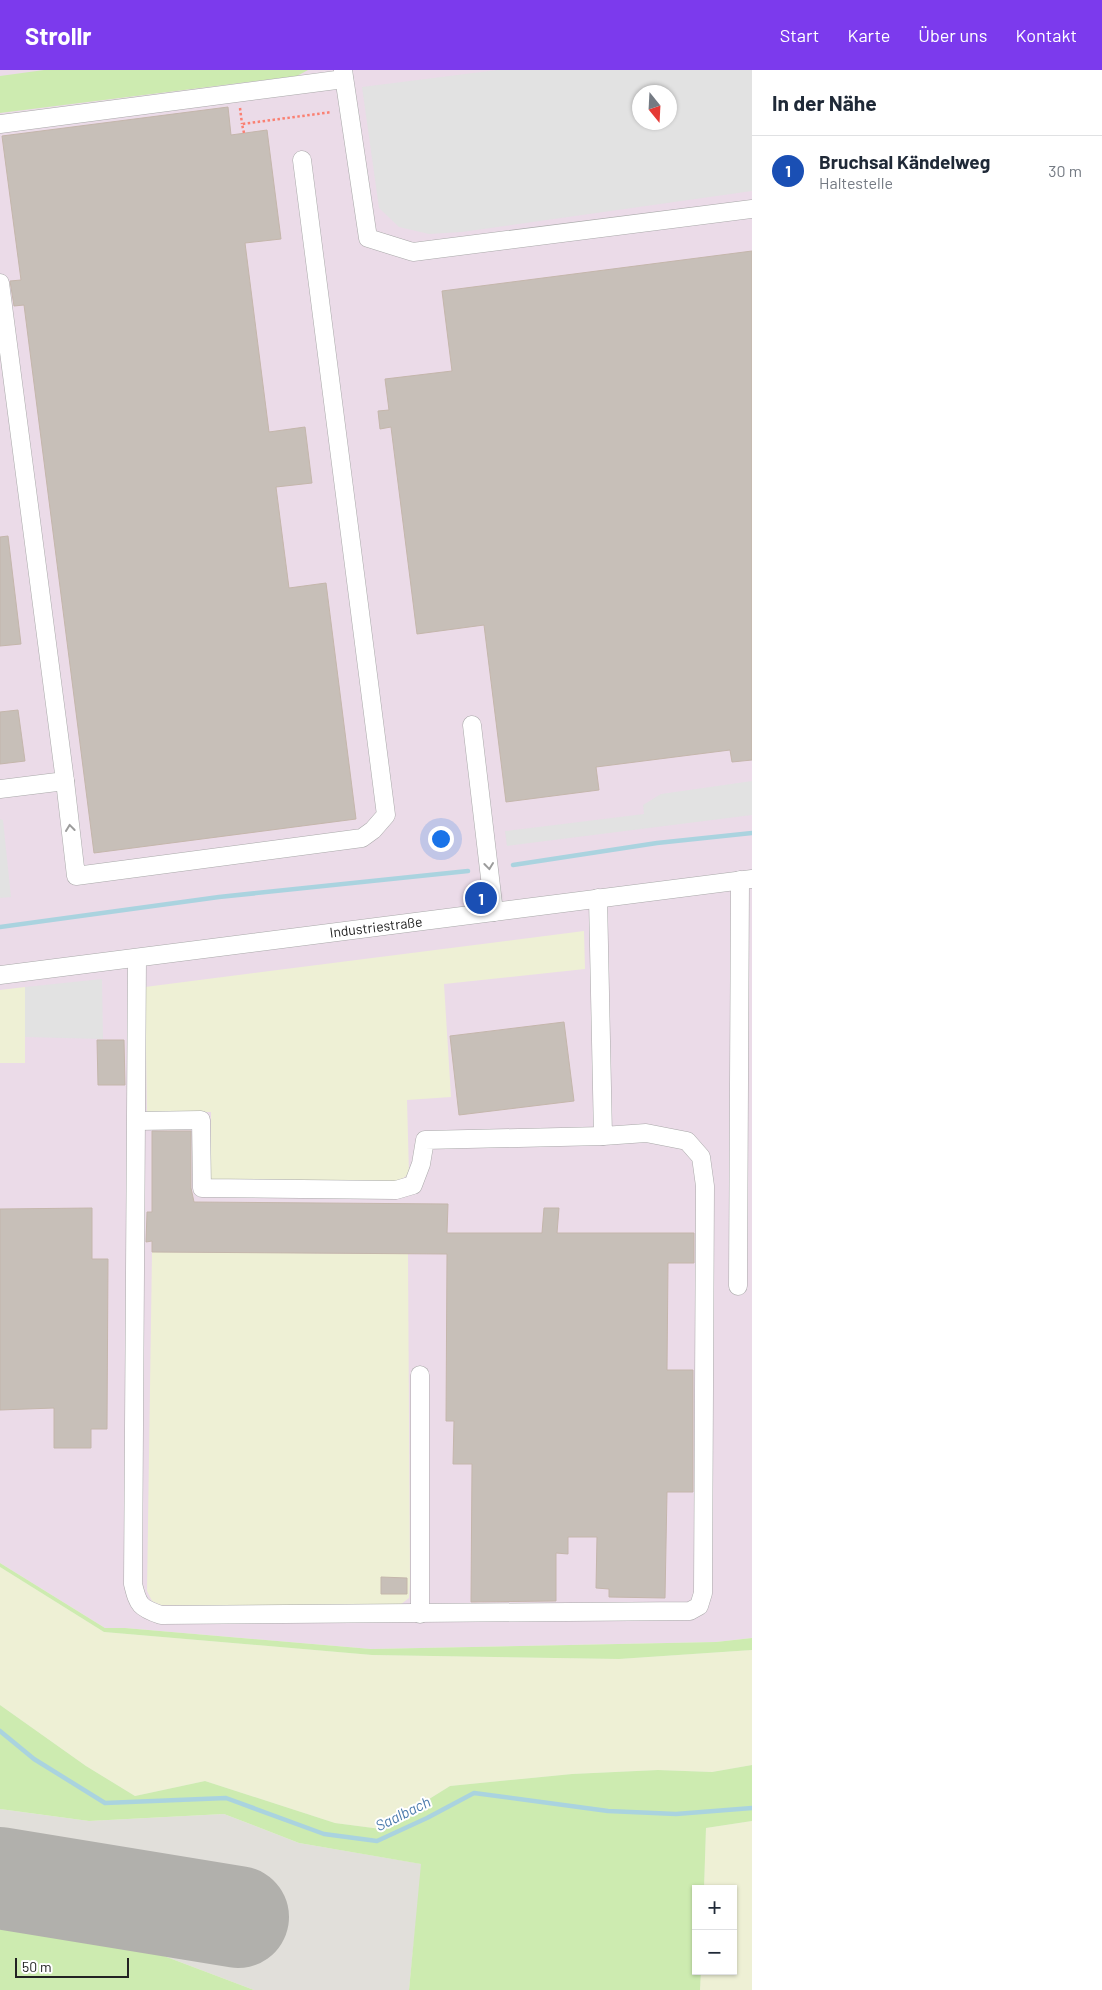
<!DOCTYPE html>
<html lang="de">
<head>
<meta charset="utf-8">
<style>
  body { margin:0; font-family:Barlow,sans-serif; background:#f2f2f3; color:#1f2937 }
  .controls { position:absolute; right:15px; bottom:15px; display:grid; overflow:hidden; border-radius:0px; box-shadow:0 1px 4px #0004 }
  .controls button { width:45px; height:45px; display:grid; place-items:center; padding:0; border:0; border-bottom:1px solid #e0e1e3; background:#fff; color:#1f2937; font:25px sans-serif }
  .compass { position:absolute; left:632px; top:15px; width:45px; height:45px; border-radius:50%; background:#fff; box-shadow:0 1px 4px #0004; rotate:162deg }
  .scale { position:absolute; left:15px; bottom:12px; width:114px; box-sizing:border-box; padding-left:5px; border:2px solid #222; border-top:0; font-size:14px; line-height:18px; white-space:nowrap; color:#222; -webkit-text-stroke:4px #fff; paint-order:stroke }
  .you { position:absolute; left:440px; top:768px; width:18px; height:18px; margin:-12px; border:4px solid #fff; border-radius:50%; background:#1a73e8; box-shadow:0 0 0 8px #1a73e833 }
  .badge { display:grid; place-items:center; width:32px; height:32px; border-radius:50%; background:#7c3aed; color:#fff; font-size:16px; font-weight:700 }
  .pin { position:absolute; translate:-50% -50%; border:2px solid #fff; box-shadow:0 1px 5px #0006 }
  .list { margin:0; padding:0; list-style:none }
  h2 { display:flex; justify-content:space-between; align-items:center; height:65px; margin:0; padding:0 20px; font-size:21px }
  h2 small { font-size:16px; font-weight:400; color:#747a83 }
  .list li { display:grid; grid-template-columns:32px 1fr auto; gap:15px; align-items:center; box-sizing:border-box; height:70px; padding:0 20px; border-top:1px solid #e0e1e3 }
  .list b { display:block; font-size:19px; white-space:nowrap }
  .list p { margin:0; font-size:16px; white-space:nowrap; color:#747a83 }
  .list em { font-size:16px; font-style:normal; color:#747a83 }
  .map { position:relative; flex:none; width:752px; height:1920px; overflow:hidden }
  header { display:flex; align-items:center; gap:30px; box-sizing:border-box; height:70px; padding:0 25px; background:#7c3aed; color:#fff }
  header strong { font-size:24px }
  nav { display:flex; gap:28px; margin-inline-start:auto; font-size:18px }
  main { display:flex }
  aside { flex:1; background:#fff }
  .map>svg:first-child { display:block }
  .industrial { fill:#ebdbe8; fill-rule:evenodd }
  .airport { fill:#e1dfda }
  .farmland { fill:#eef0d5 }
  .grass { fill:#cdebb0 }
  .parking { fill:#e2e2e2; fill-rule:evenodd }
  .lines { fill:none; stroke-linecap:round; stroke-linejoin:round }
  .stream { stroke:#aad3df; stroke-width:4.5 }
  .runway { stroke:#b1b0ac; stroke-width:102 }
  .building { fill:#c7bfb8; stroke:#c4b6ab }
  .minor-casing { stroke:#a9a9a9; stroke-width:19 }
  .path { stroke:#fa8072; stroke-width:2.5; stroke-dasharray:2.5 2.5; stroke-linecap:butt }
  .minor { stroke:#fff; stroke-width:18 }
  .oneway { stroke:#9c9c9c }
  .labels { text-anchor:middle; stroke-width:4; stroke-linejoin:round; paint-order:stroke }
  .street-label { font-size:14px; fill:#222; stroke:#fff }
  .water-label { font-size:15px; font-style:italic; fill:#4a7aab; stroke:#fff }
</style>
</head>
<body>
<header>
<strong>Strollr</strong>
<nav><a>Start</a><a>Karte</a><a>Über uns</a><a>Kontakt</a></nav>
</header>
<main>
<div class="map">
<svg width="752" height="1920" viewBox="0 0 752 1920">
  <rect width="100%" height="100%" fill="#f2efe9"/>
  <path class="industrial" d="M0,0H752V1568L716,1572L371,1579L125,1558H105L0,1493ZM640,22H670V52H640Z"/>
  <path class="airport" d="M0,1739L89,1751L224,1744L299,1773L422,1794L409,1920H254L135,1875L0,1854Z"/>
  <g class="farmland">
    <path d="M584,861L585,899L444,914L451,1027L407,1030L409,1104L397,1112L211,1111V1042H147L145,917Z"/>
    <path d="M25,917V993H0V920Z"/>
    <path d="M152,1182L408,1184L410,1512L409,1528L400,1535L382,1537L161,1535L152,1531L147,1521Z"/>
    <path d="M0,1497L104,1562L372,1585L619,1589L752,1580V1695L712,1702L658,1700L572,1704L450,1716L381,1759L335,1753L205,1711L135,1726L86,1696L0,1635Z"/>
    <path d="M752,1751V1920H700L701,1901H733V1819H704L706,1758Z"/>
  </g>
  <g class="grass">
    <path d="M44,0H308L297,6L0,43V6Z"/>
    <path d="M0,1493L105,1558H125L371,1579L716,1572L752,1568V1580L619,1589L372,1585L104,1562L0,1497Z"/>
    <path d="M0,1635L86,1696L135,1726L205,1711L335,1753L381,1759L450,1716L572,1704L658,1700L712,1702L752,1695V1751L706,1758L704,1819H696V1901H701L700,1920H409L421,1794L299,1773L224,1744L89,1751L0,1739Z"/>
    <path d="M0,1854L135,1875L254,1920H0Z"/>
  </g>
  <g class="parking">
    <path d="M497,0H752V121L462,162L429,164L399,157L379,138L362,17ZM670,22V52H640V22Z"/>
    <path d="M752,711V745L507,776L505,761L644,744L643,735L661,724Z"/>
    <path d="M0,749L3,750L11,827L0,828Z"/>
    <path d="M102,909L103,969L25,967V917Z"/>
  </g>
  <g class="lines">
    <g class="stream">
      <path d="M513,795L657,773L752,763"/>
      <path d="M0,857L219,827L468,801"/>
      <path d="M0,1661L34,1689L105,1733L226,1728L324,1764L377,1771L427,1748L474,1723L608,1741L676,1744L752,1738"/>
    </g>
    <path class="runway" d="M0,1808L238,1847"/>
  </g>
  <g class="building">
    <path d="M228,37L231,65L267,60L281,169L245,173L269,362L305,357L312,413L276,417L289,518L326,513L356,749L94,783L24,235L14,236L10,211L21,210L2,66Z"/>
    <path d="M752,181V690L732,692L730,680L596,697L599,720L506,732L484,555L417,564L391,357L380,359L378,341L389,340L385,309L452,301L442,221Z"/>
    <path d="M8,466L21,574L0,576V467Z"/>
    <path d="M18,640L25,691L0,694V642Z"/>
    <path d="M564,952L574,1031L459,1045L450,966Z"/>
    <path d="M97,970H124L125,1015H98Z"/>
    <path d="M152,1061H191V1118L194,1132L448,1134L447,1163H542L544,1138H559L557,1163H694V1193H668L667,1300H693V1422H667L665,1528L609,1527V1519L596,1518L597,1467H568V1484L556,1483V1531L471,1532L472,1394H453L454,1351H446L447,1184L152,1182V1171L146,1172L147,1142H152Z"/>
    <path d="M92,1138V1189H108L107,1359H91V1378H54V1338L0,1340V1139Z"/>
    <path d="M381,1507L407,1508V1524H381Z"/>
  </g>
  <g class="lines">
    <g class="minor-casing">
      <g id="minor">
        <path d="M343,0L368,168L413,182L752,139"/>
        <path d="M0,54L344,9"/>
        <path d="M0,213L65,711L0,719"/>
        <path d="M472,655L494,842"/>
        <path d="M65,711L76,806L362,768L373,760L386,745L302,90"/>
        <path d="M137,888L133,1514C138,1535 140,1538 161,1545L690,1541L699,1536L703,1523L705,1116L701,1087L687,1071L646,1063L603,1066L598,828"/>
        <path d="M0,905L752,809"/>
        <path d="M137,1051L201,1050L202,1118L396,1120L413,1115L421,1094L425,1070L603,1066"/>
        <path d="M738,1216L740,810"/>
        <path d="M420,1544V1305"/>
      </g>
    </g>
    <g class="path">
      <path d="M240,38L242,54"/>
      <path d="M244,63L242,54L332,42"/>
    </g>
    <use href="#minor" class="minor"/>
  </g>
  <defs><path id="oneway-chevron" d="M-2-3.5L2.5 0L-2 3.5" fill="none" stroke-width="1.6" stroke-linecap="round" stroke-linejoin="round" transform="scale(1.25)"/></defs>
  <g class="oneway">
    <use href="#oneway-chevron" transform="translate(70 758) rotate(-97)"/>
    <use href="#oneway-chevron" transform="translate(489 796) rotate(83)"/>
  </g>
  <g class="labels">
    <g class="street-label">
      <text transform="translate(376 857) rotate(-7)" y="5">Industriestraße</text>
    </g>
    <g class="water-label">
      <text transform="translate(403 1744) rotate(-26)" y="5">Saalbach</text>
    </g>
  </g>
</svg>
<div class="controls">
<button>+</button>
<button>−</button>
</div>
<svg class="compass" viewBox="-18 -18 36 36"><path d="M0-13l5 13h-10z" fill="#e53935"/><path d="M0 13l5-13h-10z" fill="#747a83"/></svg>
<div class="scale">50 m</div>
<div class="you"></div>
<div class="pin badge" style="left:481px;top:828px;background:#1a4fb4">1</div>
</div>
<aside>
<h2>In der Nähe<small></small></h2>
<ul class="list">
<li><span class="badge" style="background:#1a4fb4">1</span><div><b>Bruchsal Kändelweg</b><p>Haltestelle</p></div><em>30 m</em></li>
</ul>
</aside>
</main>
</body>
</html>
